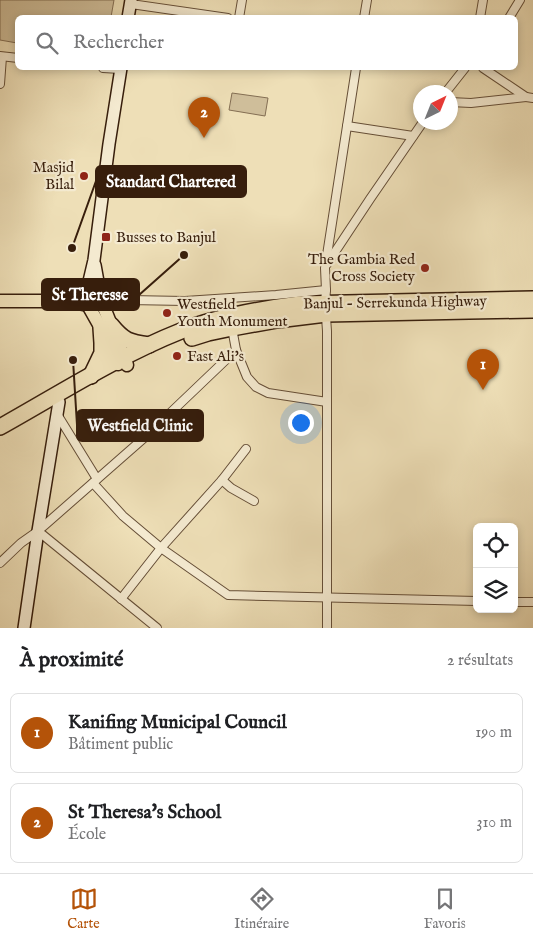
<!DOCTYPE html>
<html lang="fr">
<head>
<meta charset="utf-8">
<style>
  body { margin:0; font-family:"IM FELL English",serif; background:#f2f2f2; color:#202124 }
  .controls { position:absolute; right:15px; bottom:15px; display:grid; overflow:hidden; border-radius:8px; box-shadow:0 2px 8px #0003 }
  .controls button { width:45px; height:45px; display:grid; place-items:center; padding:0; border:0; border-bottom:1px solid #e0e0e0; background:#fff; color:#202124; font:25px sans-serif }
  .compass { position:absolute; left:413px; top:85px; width:45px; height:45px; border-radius:50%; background:#fff; box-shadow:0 2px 8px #0003; rotate:43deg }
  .you { position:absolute; left:300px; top:422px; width:18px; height:18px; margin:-12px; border:4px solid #fff; border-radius:50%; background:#1a73e8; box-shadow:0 0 0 8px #1a73e833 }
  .badge { display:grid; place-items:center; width:32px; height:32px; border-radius:50%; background:#b45309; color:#fff; font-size:16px; font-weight:700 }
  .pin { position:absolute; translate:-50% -41px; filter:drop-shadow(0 1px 2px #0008) }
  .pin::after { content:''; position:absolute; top:26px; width:18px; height:15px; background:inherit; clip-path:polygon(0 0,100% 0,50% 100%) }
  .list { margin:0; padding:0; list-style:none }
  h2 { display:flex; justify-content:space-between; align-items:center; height:65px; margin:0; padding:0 20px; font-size:21px }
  h2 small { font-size:16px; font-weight:400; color:#757577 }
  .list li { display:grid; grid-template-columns:32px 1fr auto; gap:15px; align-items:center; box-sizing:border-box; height:80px; margin:0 10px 10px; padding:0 10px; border:1px solid #e0e0e0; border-radius:8px }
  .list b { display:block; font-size:19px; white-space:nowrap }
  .list p { margin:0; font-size:16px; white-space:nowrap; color:#757577 }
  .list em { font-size:16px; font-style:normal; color:#757577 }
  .icon { flex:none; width:28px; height:28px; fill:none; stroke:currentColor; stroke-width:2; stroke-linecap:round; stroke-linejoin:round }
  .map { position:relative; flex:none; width:533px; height:628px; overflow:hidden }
  .search { position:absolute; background:#fff; box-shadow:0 2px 8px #0003; left:15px; right:15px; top:15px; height:55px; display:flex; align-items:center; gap:12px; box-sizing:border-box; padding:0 18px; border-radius:8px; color:#757577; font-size:19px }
  .sheet { height:245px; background:#fff }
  nav { display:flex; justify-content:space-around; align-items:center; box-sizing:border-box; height:70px; border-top:1px solid #e0e0e0; background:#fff; font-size:14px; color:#757577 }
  nav a { display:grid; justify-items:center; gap:2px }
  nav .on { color:#b45309 }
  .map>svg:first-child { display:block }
  .green { fill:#cfbe9a; stroke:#836e53 }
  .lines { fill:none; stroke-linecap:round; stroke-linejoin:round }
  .street-casing { stroke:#654e37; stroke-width:10 }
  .secondary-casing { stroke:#371e0c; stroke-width:14 }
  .primary-casing { stroke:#371e0c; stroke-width:15 }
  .highway-casing { stroke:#371e0c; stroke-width:18 }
  .street { stroke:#f4ead0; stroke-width:8 }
  .secondary { stroke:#f4ead0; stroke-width:11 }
  .primary { stroke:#eedfb7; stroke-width:12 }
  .highway { stroke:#eedfb7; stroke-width:15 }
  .poi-dot { fill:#8f2418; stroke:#f4ead0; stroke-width:2 }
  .labels { text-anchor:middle; stroke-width:4.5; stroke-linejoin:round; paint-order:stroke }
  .poi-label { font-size:15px; fill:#371e0c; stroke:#f4ead0; text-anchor:start }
  .street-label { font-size:15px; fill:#371e0c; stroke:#f4ead0 }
  .leader { fill:none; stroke:#371e0c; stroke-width:2 }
  .callout-dot { fill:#371e0c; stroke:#f4ead0; stroke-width:2 }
  .callout { fill:#371e0c; stroke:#371e0c; stroke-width:2 }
  .callout-label { font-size:16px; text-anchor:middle; font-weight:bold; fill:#fff }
</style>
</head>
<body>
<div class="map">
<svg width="533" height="628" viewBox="0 0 533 628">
  <rect width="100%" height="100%" fill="#eedfb7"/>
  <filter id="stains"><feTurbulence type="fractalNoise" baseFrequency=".004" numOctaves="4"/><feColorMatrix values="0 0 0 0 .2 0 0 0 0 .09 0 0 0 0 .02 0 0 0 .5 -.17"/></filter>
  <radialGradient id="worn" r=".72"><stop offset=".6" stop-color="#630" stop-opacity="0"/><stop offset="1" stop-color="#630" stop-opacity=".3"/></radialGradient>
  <g class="green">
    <path d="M0,0H114L111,17L18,18L17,43L0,40Z"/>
    <path d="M232,93L268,98L265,116L229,110Z"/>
  </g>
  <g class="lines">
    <g class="street-casing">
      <g id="street">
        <path d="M131,4L228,18"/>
        <path d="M239,18L242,0"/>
        <path d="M364,18L367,0"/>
        <path d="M480,18L483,0"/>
        <path d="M509,18L520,0"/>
        <path d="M0,56L18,58"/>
        <path d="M103,68L120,69"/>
        <path d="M483,68L526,97L533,98"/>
        <path d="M0,84L2,57"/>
        <path d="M446,92L465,68"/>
        <path d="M450,102L471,103L526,97"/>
        <path d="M347,126L413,136"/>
        <path d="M327,264L370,199L423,122"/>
        <path d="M100,293L124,299"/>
        <path d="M103,305L129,300L185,301L276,295L326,290"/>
        <path d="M236,350L247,377L256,387L268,393L327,402"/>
        <path d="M57,414L97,479"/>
        <path d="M222,480L231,488L254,501"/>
        <path d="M93,483L123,516L161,548L228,595L477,601"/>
        <path d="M38,531L144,438L232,354L236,350L232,328"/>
        <path d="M0,563L21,543L38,531L157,628"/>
        <path d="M121,599L161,548L222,480L246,449"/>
        <path d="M514,602H533"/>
        <path d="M327,628V331L325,303L326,290L325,268L356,68"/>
      </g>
    </g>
    <g class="secondary-casing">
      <g id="secondary">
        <path d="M128,18L131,0"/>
        <path d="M95,265L100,293"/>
        <path d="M86,294L94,260L109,144L121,68"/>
        <path d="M24,628L38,531L59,402"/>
      </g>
    </g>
    <g class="primary-casing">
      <g id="primary">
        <path d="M86,299L88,305L101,328L118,364"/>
        <path d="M0,301H67L88,305H103"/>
        <path d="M67,301L86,294L100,293L103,305L127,365"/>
      </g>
    </g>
    <g class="highway-casing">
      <g id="highway">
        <path d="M111,325C124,341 129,342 149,345"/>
        <path d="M192,338L208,333L232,328L277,320L326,314L469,311L533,310"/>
        <path d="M91,376L102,353V343L101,328"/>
        <path d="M0,427C59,394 118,356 181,331C219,316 260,309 300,304L533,299"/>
      </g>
    </g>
    <use href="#street" class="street"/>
    <use href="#secondary" class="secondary"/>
    <use href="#primary" class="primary"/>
    <use href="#highway" class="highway"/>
  </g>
  <g class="poi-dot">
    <circle cx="84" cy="176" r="5"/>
    <rect x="101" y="232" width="10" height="10" rx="2.5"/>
    <circle cx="425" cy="268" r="5"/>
    <circle cx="167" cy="313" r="5"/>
    <circle cx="177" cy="356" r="5"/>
  </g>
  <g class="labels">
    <g class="poi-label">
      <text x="74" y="172" text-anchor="end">Masjid<tspan x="74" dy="17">Bilal</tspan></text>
      <text x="116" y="242">Busses to Banjul</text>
      <text x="415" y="264" text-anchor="end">The Gambia Red<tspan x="415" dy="17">Cross Society</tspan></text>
      <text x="177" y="309">Westfield<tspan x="177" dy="17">Youth Monument</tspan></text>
      <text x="187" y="361">Fast Ali's</text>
    </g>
    <g class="street-label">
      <text transform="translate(395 302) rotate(-1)" y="5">Banjul - Serrekunda Highway</text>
    </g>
  </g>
  <path class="leader" d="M72 248L96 181M184 255L139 295M73 360L77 425"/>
  <g class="callout-dot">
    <circle cx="72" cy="248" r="5"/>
    <circle cx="184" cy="255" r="5"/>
    <circle cx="73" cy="360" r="5"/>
  </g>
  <g class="callout">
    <rect x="96" y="166" width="150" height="31" rx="5"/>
    <rect x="42" y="279" width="97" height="31" rx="5"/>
    <rect x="77" y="410" width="126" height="31" rx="5"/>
  </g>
  <g class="callout-label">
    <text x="171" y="187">Standard Chartered</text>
    <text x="90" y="300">St Theresse</text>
    <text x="140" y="431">Westfield Clinic</text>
  </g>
  <rect width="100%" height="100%" filter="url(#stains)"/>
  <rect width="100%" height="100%" fill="url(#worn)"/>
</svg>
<div class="controls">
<button><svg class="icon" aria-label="locate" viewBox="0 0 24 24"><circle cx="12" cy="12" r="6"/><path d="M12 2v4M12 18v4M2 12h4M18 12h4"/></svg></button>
<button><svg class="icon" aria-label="layers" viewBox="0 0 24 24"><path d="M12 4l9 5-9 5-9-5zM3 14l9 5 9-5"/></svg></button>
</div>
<svg class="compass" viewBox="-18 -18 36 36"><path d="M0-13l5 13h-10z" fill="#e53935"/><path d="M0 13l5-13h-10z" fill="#757577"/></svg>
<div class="you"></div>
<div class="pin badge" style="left:483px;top:390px">1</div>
<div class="pin badge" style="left:204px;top:138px">2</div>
<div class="search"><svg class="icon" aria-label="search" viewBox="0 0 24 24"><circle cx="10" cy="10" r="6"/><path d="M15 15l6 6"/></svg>Rechercher</div>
</div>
<section class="sheet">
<h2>À proximité<small>2 résultats</small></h2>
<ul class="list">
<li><span class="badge">1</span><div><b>Kanifing Municipal Council</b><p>Bâtiment public</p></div><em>190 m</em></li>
<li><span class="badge">2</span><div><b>St Theresa's School</b><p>École</p></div><em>310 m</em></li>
</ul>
</section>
<nav>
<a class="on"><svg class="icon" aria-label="map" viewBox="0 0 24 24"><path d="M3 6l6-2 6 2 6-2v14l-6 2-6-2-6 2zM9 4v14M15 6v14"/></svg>Carte</a>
<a><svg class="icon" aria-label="directions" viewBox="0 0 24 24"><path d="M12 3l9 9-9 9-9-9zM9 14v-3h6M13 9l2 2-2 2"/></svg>Itinéraire</a>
<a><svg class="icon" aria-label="saved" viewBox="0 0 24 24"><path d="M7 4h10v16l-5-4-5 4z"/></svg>Favoris</a>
</nav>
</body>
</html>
